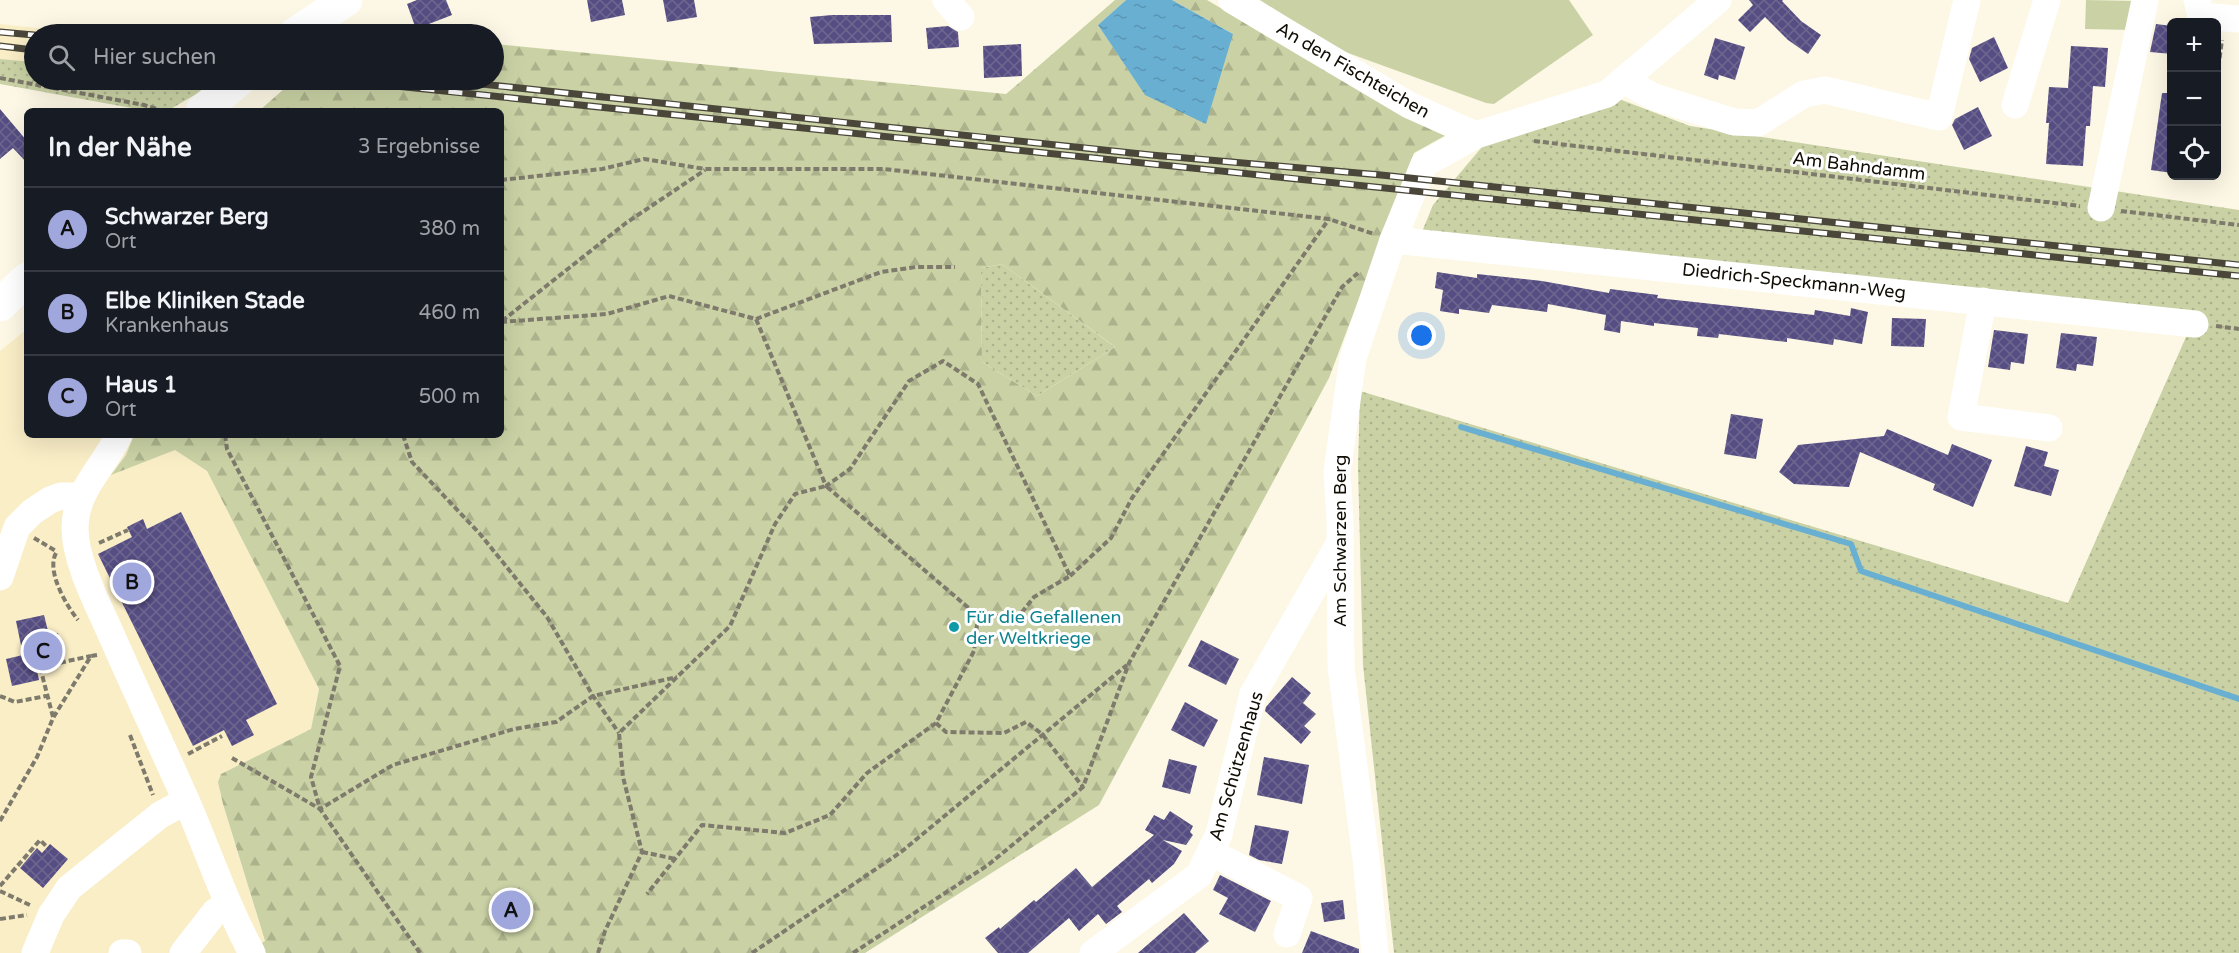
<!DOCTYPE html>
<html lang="de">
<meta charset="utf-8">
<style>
:root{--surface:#171b24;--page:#242831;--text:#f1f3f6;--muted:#9ea1a6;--line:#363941;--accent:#a0a7dd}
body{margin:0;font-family:"Varela Round",sans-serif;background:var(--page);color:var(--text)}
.controls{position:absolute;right:18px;top:18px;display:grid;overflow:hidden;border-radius:9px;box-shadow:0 6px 24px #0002}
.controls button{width:54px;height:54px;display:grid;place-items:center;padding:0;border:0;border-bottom:2px solid var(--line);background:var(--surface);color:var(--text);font:30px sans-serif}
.you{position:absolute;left:1422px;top:336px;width:21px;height:21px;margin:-15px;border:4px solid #fff;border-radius:50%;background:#1a73e8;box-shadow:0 0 0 9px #1a73e833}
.badge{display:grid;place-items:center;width:39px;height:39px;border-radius:50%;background:var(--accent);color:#111;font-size:20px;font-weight:700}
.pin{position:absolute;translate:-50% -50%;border:3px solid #fff;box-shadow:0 2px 6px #0006}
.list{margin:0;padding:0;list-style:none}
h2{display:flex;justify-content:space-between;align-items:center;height:78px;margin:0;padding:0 24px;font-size:26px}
h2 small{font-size:20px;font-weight:400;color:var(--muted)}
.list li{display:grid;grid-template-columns:39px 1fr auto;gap:18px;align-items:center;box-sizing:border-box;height:84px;padding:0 24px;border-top:2px solid var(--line)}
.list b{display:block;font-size:22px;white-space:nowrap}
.list p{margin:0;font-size:20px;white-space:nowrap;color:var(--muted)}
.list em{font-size:20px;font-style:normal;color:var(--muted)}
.icon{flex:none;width:33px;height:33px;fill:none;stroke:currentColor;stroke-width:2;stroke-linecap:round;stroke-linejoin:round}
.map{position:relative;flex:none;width:2239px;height:953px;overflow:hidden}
.search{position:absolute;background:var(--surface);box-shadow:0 6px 24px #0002;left:24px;top:24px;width:480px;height:66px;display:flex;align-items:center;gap:15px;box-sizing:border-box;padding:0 21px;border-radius:33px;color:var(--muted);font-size:22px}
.panel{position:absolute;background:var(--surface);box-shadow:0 6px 24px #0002;left:24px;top:108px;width:480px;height:330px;border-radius:9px}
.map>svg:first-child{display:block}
.built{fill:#faeec7}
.grass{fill:url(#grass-dots)}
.forest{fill:url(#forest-firs);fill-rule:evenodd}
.park{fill:#cad2a5}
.water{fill:url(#water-ripples)}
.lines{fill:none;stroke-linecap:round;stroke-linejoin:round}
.stream{stroke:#69afd2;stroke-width:6}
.building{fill:url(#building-cross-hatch)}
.path{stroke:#7e7a6c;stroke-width:4;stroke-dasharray:6 3;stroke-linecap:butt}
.minor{stroke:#fff;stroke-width:27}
.major{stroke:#fff;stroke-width:33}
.rail-casing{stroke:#4a463a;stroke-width:7}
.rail{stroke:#fff;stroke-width:4.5;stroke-dasharray:14;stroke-linecap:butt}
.culture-dot{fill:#0f9aa8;stroke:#fff;stroke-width:2}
.labels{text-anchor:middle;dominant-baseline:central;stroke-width:6;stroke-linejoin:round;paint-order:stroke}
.street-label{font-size:18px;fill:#110d04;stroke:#fff}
.culture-label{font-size:18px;fill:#0d838f;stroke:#fff;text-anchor:start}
</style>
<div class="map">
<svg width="2239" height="953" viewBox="0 0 2239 953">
<defs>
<pattern id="grass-dots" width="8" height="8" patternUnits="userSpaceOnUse" patternTransform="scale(1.5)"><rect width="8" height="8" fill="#cad2a5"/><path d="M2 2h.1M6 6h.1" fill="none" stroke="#acb38c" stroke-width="1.8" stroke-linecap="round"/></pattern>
<pattern id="forest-firs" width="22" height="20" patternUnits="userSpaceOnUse" patternTransform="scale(1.5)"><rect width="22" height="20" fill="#cad2a5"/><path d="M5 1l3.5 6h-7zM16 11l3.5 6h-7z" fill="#acb38c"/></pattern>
<pattern id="water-ripples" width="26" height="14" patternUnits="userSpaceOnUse" patternTransform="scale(1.5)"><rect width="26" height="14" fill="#69afd2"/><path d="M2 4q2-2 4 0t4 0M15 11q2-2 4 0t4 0" fill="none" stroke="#5a95b3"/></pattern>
<pattern id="building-cross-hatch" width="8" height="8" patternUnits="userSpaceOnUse" patternTransform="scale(1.5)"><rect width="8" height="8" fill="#564d83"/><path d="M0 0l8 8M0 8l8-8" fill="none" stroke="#6e678f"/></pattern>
</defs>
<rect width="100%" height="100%" fill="#fdf8e5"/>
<g class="built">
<path d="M0 24 92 34H34V62L0 59Z"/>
<path d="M27 329V435H134L126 455 112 474 175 450 207 471 319 689 311 729 221 774 219 782 223 804 265 942 260 944 266 953H0V351Z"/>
</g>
<g class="grass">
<path d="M0 59 34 62V80H190L217 82 167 111H148L0 84Z"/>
<path d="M1619 99 1690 126 2239 210V953H1394L1363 665 1358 467 1360 391 2068 603 2194 319 1419 239 1433 205 1487 141Z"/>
<path d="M1002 264 1115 347 1037 396 982 362 981 268Z"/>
</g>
<path class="forest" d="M1115 0H1126L1098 25 1145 94 1233 34 1172 0H1207L1315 64 1448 134 1414 153 1329 378 1099 805 865 953H266L260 944 265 941 223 804 218 782 221 774 311 729 319 689 207 471 175 450 111 475 126 455 134 435H501V111H259L294 80H494V44L1006 94ZM1002 264 1114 346 1115 347 1037 396 982 362 981 268Z"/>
<g class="park">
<path d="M1260 0H1569L1593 35 1494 104 1486 103 1337 49Z"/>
<path d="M2086 0 2138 1 2131 30 2085 29Z"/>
</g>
<path class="water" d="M1126 0H1172L1233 34 1206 124 1145 95 1098 25Z"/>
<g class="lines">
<path class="stream" d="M1461 427 1851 544 1861 571 2239 699"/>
</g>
<g class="building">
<path d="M417 0H446L452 15 416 29 407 4Z"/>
<path d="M587 0H622L625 15 591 22Z"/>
<path d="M663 0H694L697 17 667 22Z"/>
<path d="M1749 0H1783L1782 1 1801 21 1821 35 1808 54 1788 40 1765 17 1750 32 1738 20 1753 5Z"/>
<path d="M832 15H891L892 42 814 44 810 17Z"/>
<path d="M2156 24 2172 26V54L2150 52Z"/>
<path d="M948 26 958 32 959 47 928 49 926 28Z"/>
<path d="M1994 37 2008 68 1980 82 1969 59 1972 48Z"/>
<path d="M1715 38 1745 47 1735 80 1719 75 1718 80 1704 75Z"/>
<path d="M1021 44 1022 76 984 78 983 46Z"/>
<path d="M2071 46 2108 48 2105 87 2093 86 2090 126H2086L2083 166 2046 164 2049 123H2046L2049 87 2068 88Z"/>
<path d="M2162 93H2172V173L2151 170Z"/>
<path d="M1978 107 1992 136 1964 150 1952 125 1955 119Z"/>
<path d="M0 109 27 141V163L13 148 0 159Z"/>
<path d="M1437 272 1477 278V274L1542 281 1609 293 1610 289 1658 295 1657 298 1814 315 1815 310 1850 316 1851 308 1868 312 1862 344 1834 339 1833 345 1787 338V342L1719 334 1718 338 1697 336 1698 328 1654 323V326L1621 321 1620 333 1604 330 1606 315 1548 304 1547 312 1492 305 1489 313 1459 309V314L1440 311 1443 290 1435 288Z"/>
<path d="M1892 318 1926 319 1924 347 1891 346Z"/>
<path d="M1994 330 2028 334 2024 364 2011 362 2010 370 1988 367Z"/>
<path d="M2061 333 2097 337 2093 366 2077 364 2076 371 2056 368Z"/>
<path d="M1731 414 1763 419 1756 459 1724 454Z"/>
<path d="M1887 429 1948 455 1952 444 1992 460 1973 507 1933 490 1935 484 1860 452 1849 487 1794 484 1779 472 1798 445 1884 436Z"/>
<path d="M2026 446 2048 452 2044 466 2059 470 2051 496 2014 486Z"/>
<path d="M181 512 277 704 246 720 254 735 232 746 224 730 193 746 98 554 132 537 127 527 143 519 147 529Z"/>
<path d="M44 615 49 635 58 633 64 660 36 665 39 680 12 686 6 659 23 655 16 621Z"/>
<path d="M1201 640 1239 659 1226 685 1188 666Z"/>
<path d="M1292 677 1311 693 1303 703 1316 714 1304 726 1311 732 1301 744 1265 711 1266 707Z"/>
<path d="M1185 702 1218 720 1204 747 1171 730Z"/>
<path d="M1264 757 1309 765 1302 804 1257 795Z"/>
<path d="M1169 759 1197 766 1190 794 1162 787Z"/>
<path d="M1170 811 1193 826 1190 832 1193 835 1186 845 1163 840 1182 851 1174 864 1152 883 1149 879 1117 906 1122 912 1106 924 1098 914 1079 931 1069 918 1028 953H998L985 938 999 927 1000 929 1034 900 1036 902 1076 868 1092 887 1154 835 1145 830 1154 815 1164 820Z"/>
<path d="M1255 825 1289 831 1282 864 1259 860 1249 855Z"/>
<path d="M50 844 68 859 43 888 20 868 37 848 42 853Z"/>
<path d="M1220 875 1271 901 1255 932 1219 914 1228 898 1213 890Z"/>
<path d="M1343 900 1345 919 1324 922 1321 903Z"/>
<path d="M1184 913 1209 941 1195 953H1138Z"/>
<path d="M1311 931 1359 949V953H1302Z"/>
</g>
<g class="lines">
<g class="path">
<path d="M0 78 144 105 163 111"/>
<path d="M2216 85 2222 40"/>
<path d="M1534 141 2080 206"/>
<path d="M501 180 602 169 644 159 705 169H884L1329 219 1374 234"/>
<path d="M2121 211 2239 225"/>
<path d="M756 319 881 272 916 267H955"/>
<path d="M502 321 626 223 705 170"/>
<path d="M501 322 607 314 669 296 756 319 826 486 850 469 909 381 943 361 978 384 1070 576 1034 597 1019 616H978"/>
<path d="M2216 326 2239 329"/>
<path d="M225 435 227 449 340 666 311 777 320 809 420 953"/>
<path d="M403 435 412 462 480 534 547 617 593 696 619 733"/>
<path d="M34 538 56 551"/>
<path d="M99 543 128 530"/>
<path d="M56 553C46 571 66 605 78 620"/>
<path d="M1070 576 1111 538 1132 498 1329 219"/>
<path d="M38 658 40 667"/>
<path d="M0 696 15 702 46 696"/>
<path d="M53 717 40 667 91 656"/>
<path d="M936 723 946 732 1004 733 1026 722 1042 734 1083 787"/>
<path d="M130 735 153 795"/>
<path d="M188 754 222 736"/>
<path d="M232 758 320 809 393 765 514 729 556 722 593 696 677 677"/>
<path d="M0 821 37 757 53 718 91 656 97 655"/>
<path d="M642 852 676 859"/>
<path d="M0 886 40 840 47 847"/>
<path d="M0 891 32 906"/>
<path d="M0 919 27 915"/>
<path d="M598 953 605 931 642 852 623 777 619 733 730 626 775 524 795 494 826 486 978 616 974 651 936 723 867 773 830 815 785 833 702 825 647 894"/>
<path d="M752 953 901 852 1127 665"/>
<path d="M853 953 988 865 1083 787 1129 663 1342 287 1358 273"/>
</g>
<g class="minor">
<path d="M946 0 961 17"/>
<path d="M1232 0 1409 105 1476 135"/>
<path d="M2197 0 2201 16 2239 19"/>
<path d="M1623 80 1654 97 1734 122 1758 123 1804 94 1825 90 1939 117 1967 0"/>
<path d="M2015 105 2047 0"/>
<path d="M2101 208 2145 0"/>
<path d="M1393 240 2195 324"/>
<path d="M1983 301 1961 417 2049 428"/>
<path d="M119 435C104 467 75 490 75 528 75 558 94 597 106 623 132 682 159 740 185 798 208 850 225 903 252 953"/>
<path d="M0 577 17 527 32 512 50 500 61 496H82"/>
<path d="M1210 852 1299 898 1287 934"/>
<path d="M35 953 51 915 69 888 160 815 186 801"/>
<path d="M122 953H128"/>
<path d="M183 953 215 912 227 904"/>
<path d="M1093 953 1199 875 1219 834 1253 694 1339 544"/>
<path d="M1375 953 1366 859 1341 667 1340 520 1337 472 1353 358 1393 240 1424 164 1476 135 1607 94 1718 0"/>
</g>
<g class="major">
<path d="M295 34 346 0"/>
<path d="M202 111 239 80"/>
<path d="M0 305 27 279"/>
</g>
<g class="rail-casing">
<g id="rail">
<path d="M0 32 34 35"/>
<path d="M0 46 34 50"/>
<path d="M337 80 2239 276"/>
<path d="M443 80 1151 155 1381 175 2239 265"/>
</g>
</g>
<use href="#rail" class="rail"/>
</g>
<circle class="culture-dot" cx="954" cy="627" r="6"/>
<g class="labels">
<g class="street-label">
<text transform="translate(1353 70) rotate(30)">An den Fischteichen</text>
<text transform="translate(1859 166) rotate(7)">Am Bahndamm</text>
<text transform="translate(1794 281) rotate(6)">Diedrich-Speckmann-Weg</text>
<text transform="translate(1340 541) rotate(-90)">Am Schwarzen Berg</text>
<text transform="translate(1236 766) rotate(-74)">Am Schützenhaus</text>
</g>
<g class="culture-label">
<text x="966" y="617">Für die Gefallenen<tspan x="966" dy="21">der Weltkriege</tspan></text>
</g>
</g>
</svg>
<div class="controls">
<button>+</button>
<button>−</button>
<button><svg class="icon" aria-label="locate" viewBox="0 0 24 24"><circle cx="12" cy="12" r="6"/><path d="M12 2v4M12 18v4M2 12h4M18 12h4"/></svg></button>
</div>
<div class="you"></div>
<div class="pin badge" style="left:511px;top:910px">A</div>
<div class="pin badge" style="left:132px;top:582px">B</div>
<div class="pin badge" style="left:43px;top:651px">C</div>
<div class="search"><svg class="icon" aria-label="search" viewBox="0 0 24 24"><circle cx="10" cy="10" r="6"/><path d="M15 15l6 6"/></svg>Hier suchen</div>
<section class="panel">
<h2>In der Nähe<small>3 Ergebnisse</small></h2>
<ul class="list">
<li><span class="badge">A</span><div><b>Schwarzer Berg</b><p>Ort</p></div><em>380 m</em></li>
<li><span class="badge">B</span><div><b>Elbe Kliniken Stade</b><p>Krankenhaus</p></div><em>460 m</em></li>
<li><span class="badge">C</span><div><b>Haus 1</b><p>Ort</p></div><em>500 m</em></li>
</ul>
</section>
</div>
